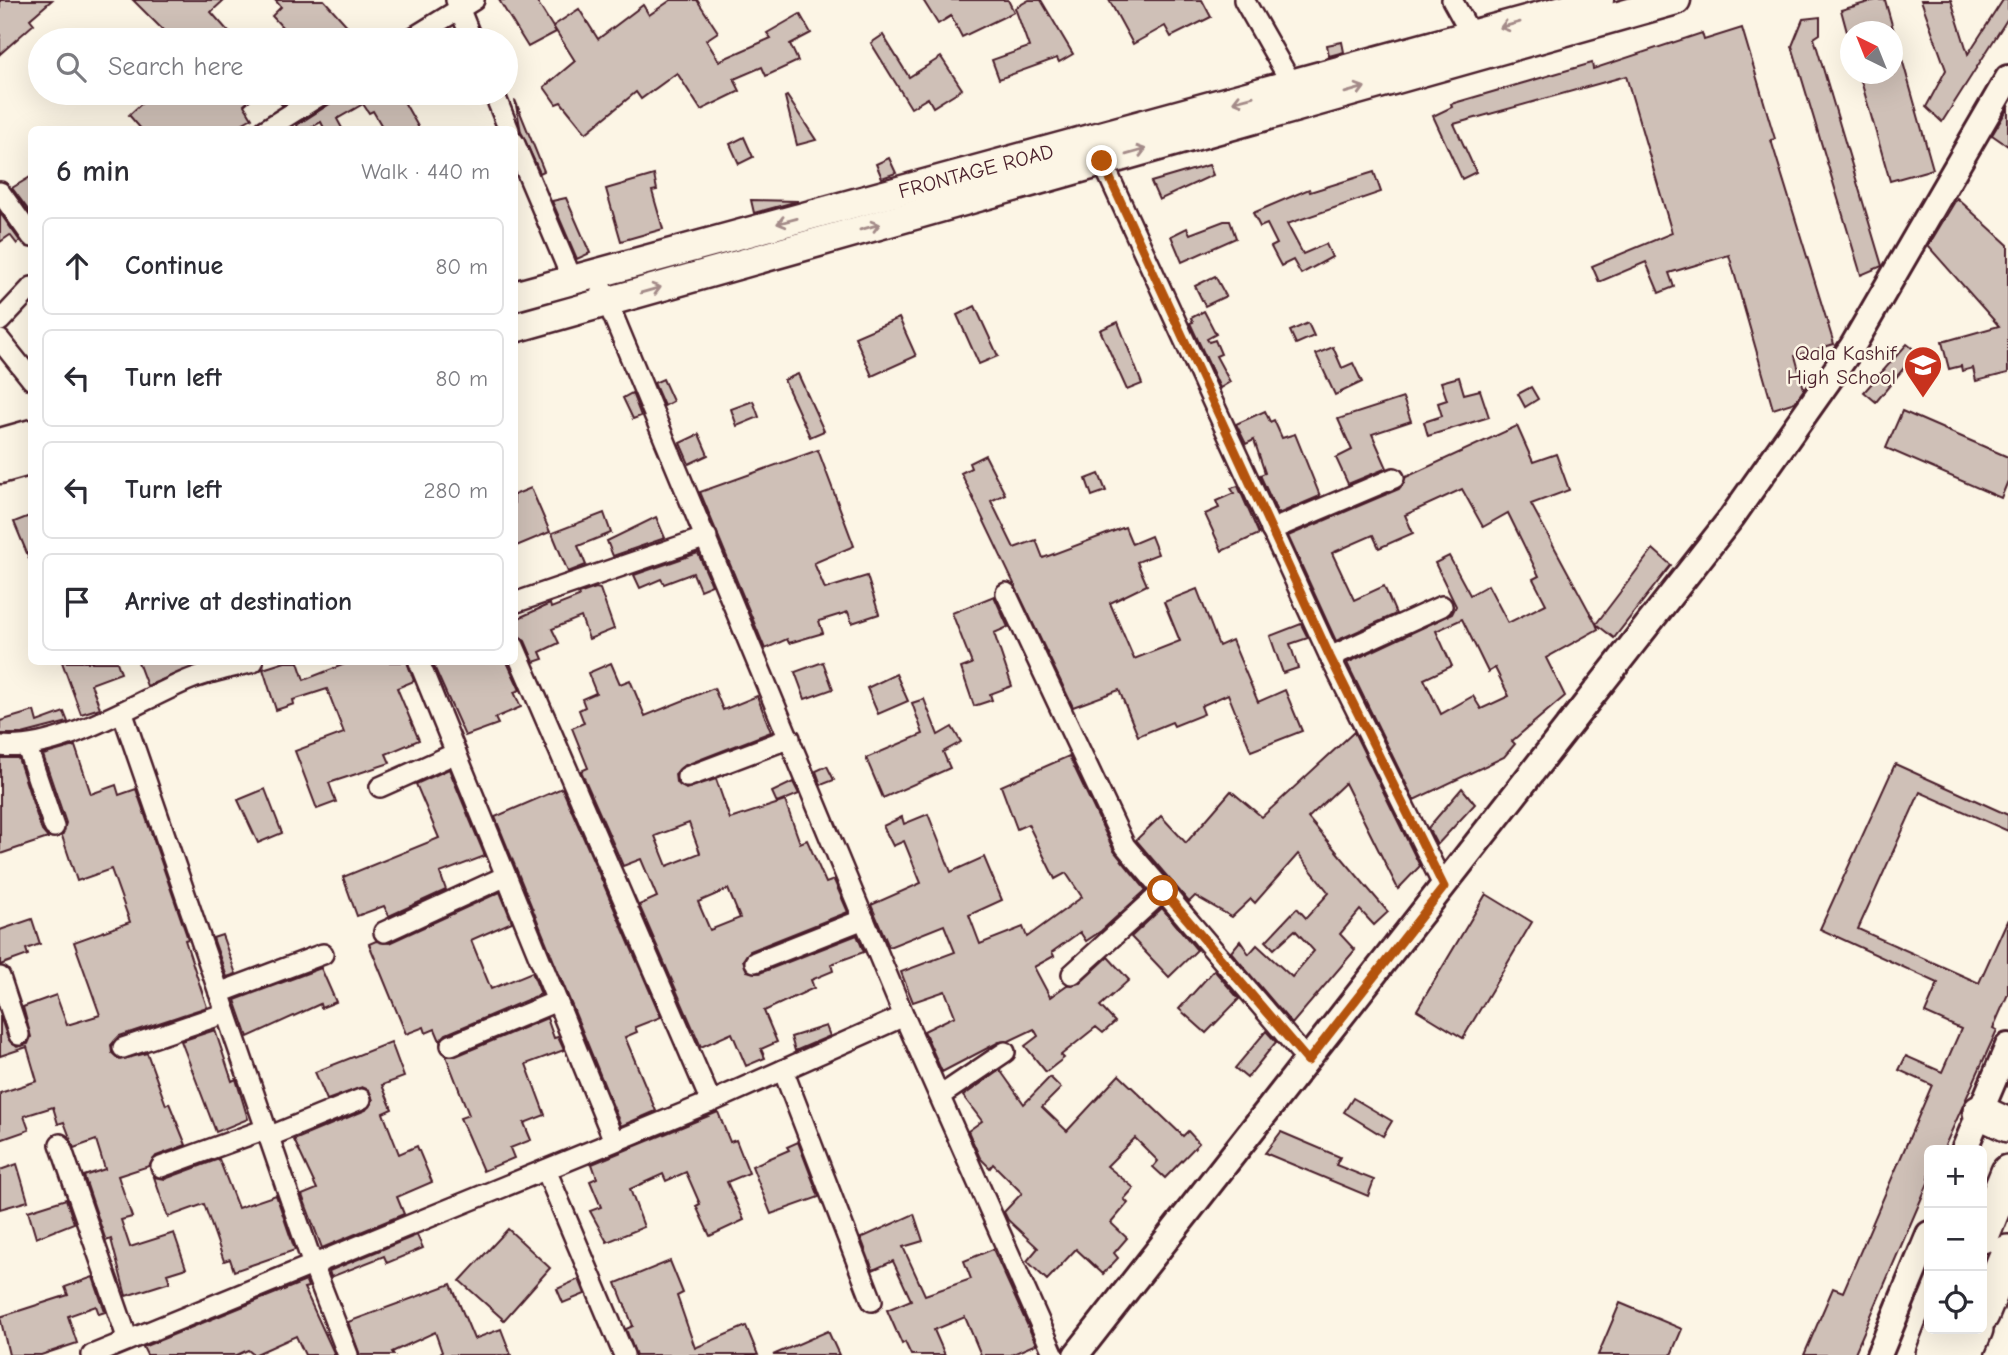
<!DOCTYPE html>
<meta charset="utf-8">
<style>
:root{--surface:#fff;--page:#f7f7f7;--text:#2b2b33;--muted:#7c7c81;--line:#e1e1e2}
body{margin:0;font-family:"Comic Neue",sans-serif;background:var(--page);color:var(--text)}
.controls{position:absolute;right:21px;bottom:21px;display:grid;overflow:hidden;border-radius:10px;box-shadow:0 7px 28px #0002}
.controls button{width:63px;height:63px;display:grid;place-items:center;padding:0;border:0;border-bottom:2px solid var(--line);background:var(--surface);color:var(--text);font:35px sans-serif}
.compass{position:absolute;left:1840px;top:21px;width:63px;height:63px;border-radius:50%;background:var(--surface);box-shadow:0 7px 28px #0002;rotate:317deg}
.stop{position:absolute;width:21px;height:21px;margin:-16px;border:5px solid #b45309;border-radius:50%;background:#fff}
.stop.end{background:#b45309;border-color:#fff;box-shadow:0 2px 7px #0008}
.list{margin:0;padding:0;list-style:none}
h2{display:flex;justify-content:space-between;align-items:center;height:91px;margin:0;padding:0 28px;font-size:30px}
h2 small{font-size:23px;font-weight:400;color:var(--muted)}
.list li{display:grid;grid-template-columns:46px 1fr auto;gap:21px;align-items:center;box-sizing:border-box;height:98px;margin:0 14px 14px;padding:0 14px;border:2px solid var(--line);border-radius:10px}
.list b{display:block;font-size:26px;white-space:nowrap}
.list em{font-size:23px;font-style:normal;color:var(--muted)}
.icon{flex:none;width:38px;height:38px;fill:none;stroke:currentColor;stroke-width:2;stroke-linecap:round;stroke-linejoin:round}
.map{position:relative;flex:none;width:2008px;height:1355px;overflow:hidden}
.search{position:absolute;background:var(--surface);box-shadow:0 7px 28px #0002;left:28px;top:28px;width:490px;height:77px;display:flex;align-items:center;gap:18px;box-sizing:border-box;padding:0 24px;border-radius:38px;color:var(--muted);font-size:26px}
.panel{position:absolute;background:var(--surface);box-shadow:0 7px 28px #0002;left:28px;top:126px;width:490px;height:539px;border-radius:10px}
.map>svg:first-child{display:block}
.building{fill:#cfc0b7;stroke:#4a1f2b;stroke-width:2;fill-rule:evenodd}
.lines{fill:none;stroke-linecap:round;stroke-linejoin:round}
.minor-casing{stroke:#4a1f2b;stroke-width:24}
.tertiary-casing{stroke:#4a1f2b;stroke-width:30}
.secondary-casing{stroke:#4a1f2b;stroke-width:33}
.trunk-casing{stroke:#4a1f2b;stroke-width:38}
.minor{stroke:#fcf5e5;stroke-width:19}
.tertiary{stroke:#fcf5e5;stroke-width:24}
.secondary{stroke:#fcf5e5;stroke-width:28}
.trunk{stroke:#fcf5e5;stroke-width:33}
.oneway{stroke:#a38a88}
.route{stroke:#b45309;stroke-width:9}
.labels{text-anchor:middle;dominant-baseline:central;stroke-width:5;stroke-linejoin:round;paint-order:stroke}
.street-label{font-size:21px;fill:#4a1f2b;stroke:#fcf5e5}
.poi-label{font-size:21px;fill:#4a1f2b;stroke:#fcf5e5;text-anchor:end}
</style>
<div class="map">
<svg width="2008" height="1355" viewBox="0 0 2008 1355">
<rect width="100%" height="100%" fill="#fcf5e5"/>
<filter id="ink" filterUnits="userSpaceOnUse"><feTurbulence type="fractalNoise" baseFrequency=".0143" numOctaves="2"/><feDisplacementMap in="SourceGraphic" scale="14" xChannelSelector="R" yChannelSelector="G"/><feConvolveMatrix kernelMatrix="1 2 1 2 8 2 1 2 1" color-interpolation-filters="sRGB"/></filter>
<g filter="url(#ink)">
<g class="building">
<path d="M0 0H52L30 19 34 24 0 54Z"/>
<path d="M133 0H224L211 12 236 40H157L166 33Z"/>
<path d="M275 0H324L360 40H294L272 16 281 7Z"/>
<path d="M499 0H536L556 32 528 47Z"/>
<path d="M671 0H697L718 32 706 40 719 61 771 38 767 33 800 14 811 33 790 44 798 61 766 76 762 67 734 79 740 91 701 110 677 73 641 99 636 92 586 133 561 102 556 104 544 87 575 61 553 26 579 9 598 39 643 5 649 15Z"/>
<path d="M923 0H1008L1014 12 962 37 951 16 938 24Z"/>
<path d="M1029 0H1041L1073 54 1059 62 1057 58 999 79 992 60 1029 47 1015 8Z"/>
<path d="M1109 0H1202L1211 17 1171 37 1165 26 1133 44Z"/>
<path d="M1876 0H1885L1894 32H1847L1841 10Z"/>
<path d="M1921 0H1951L1968 54 2003 0H2008V18L1942 122 1926 107 1946 70Z"/>
<path d="M1820 17V34L1814 38 1882 266 1861 275 1792 46 1803 19Z"/>
<path d="M1742 28 1775 139 1771 140 1834 344 1795 356 1804 389 1795 402 1773 409 1729 255 1669 273 1674 287 1659 293 1646 262 1599 282 1592 266 1672 233 1626 76 1454 124 1476 172 1462 179 1433 116 1452 107 1451 104 1592 63 1593 69 1702 33 1704 40Z"/>
<path d="M883 35 909 77 941 57 962 89 933 107 928 98 911 108 871 43Z"/>
<path d="M1897 41 1933 169 1890 181 1859 74H1893V42Z"/>
<path d="M1342 42 1344 52 1329 56 1327 45Z"/>
<path d="M153 93H258L244 105 252 118 231 130H142L129 115Z"/>
<path d="M271 93H301L282 105Z"/>
<path d="M336 93H399L420 130H384L373 111 369 113 363 104 337 119 343 130H325L321 122 307 130H299L297 125 331 103Z"/>
<path d="M787 96 816 140 797 145 785 97Z"/>
<path d="M515 100 544 171 540 173 521 132Z"/>
<path d="M2008 108V146L1992 135Z"/>
<path d="M744 137 753 157 739 164 730 144Z"/>
<path d="M889 158 896 173 882 178 876 164Z"/>
<path d="M1209 165 1213 175 1159 200 1151 182Z"/>
<path d="M1374 172 1381 192 1287 224 1303 254 1326 244 1332 257 1301 274 1293 260 1281 266 1271 247 1277 244 1267 224 1260 227 1253 213 1309 189 1310 192Z"/>
<path d="M654 175 657 190 652 191 663 229 621 241 606 189Z"/>
<path d="M32 176V215L12 188Z"/>
<path d="M566 198 590 253 577 259 552 201Z"/>
<path d="M1957 198 2008 245V373L1976 381 1973 368 1962 371 1961 366 1949 369 1942 342 1999 326 1928 246Z"/>
<path d="M751 200 798 201 754 213Z"/>
<path d="M0 213 20 241 17 244 10 235 0 242Z"/>
<path d="M1224 221H1230L1236 238 1182 262 1171 236 1187 228 1190 234Z"/>
<path d="M1215 276 1226 296 1205 306 1195 286Z"/>
<path d="M975 306 998 356 979 364 957 315Z"/>
<path d="M1204 311 1216 334 1207 339 1209 342 1215 340 1221 354 1216 356 1230 382 1220 388 1190 323 1193 322 1191 318Z"/>
<path d="M899 318 916 356 872 376 855 337Z"/>
<path d="M1118 322 1142 384 1127 390 1100 330Z"/>
<path d="M1308 323 1314 336 1296 344 1290 331Z"/>
<path d="M1907 344 1917 352 1876 402 1864 392Z"/>
<path d="M1333 347 1342 368 1353 363 1362 382 1335 395 1316 354Z"/>
<path d="M798 374 824 431 810 437 784 380Z"/>
<path d="M1459 377 1464 394 1480 390 1489 417 1428 436 1424 422 1442 416 1438 403 1447 400 1441 382Z"/>
<path d="M663 379 673 401 664 406 654 383Z"/>
<path d="M1531 387 1538 399 1525 407 1518 394Z"/>
<path d="M632 393 641 416 633 419 623 398Z"/>
<path d="M1403 398 1411 421 1372 434 1387 468 1348 484 1336 458 1352 450 1338 419Z"/>
<path d="M753 401 759 417 737 426 731 409Z"/>
<path d="M1265 411 1270 422 1274 420 1282 438 1295 434 1320 496 1278 514 1260 475 1265 473 1254 440 1246 444 1236 424Z"/>
<path d="M1902 411 2008 457V481L2001 498 1886 448Z"/>
<path d="M1517 426 1533 462 1556 454 1569 490 1531 504 1596 624 1653 549 1671 565 1614 638 1596 624 1598 629 1546 658 1565 696 1512 741 1515 744 1504 757 1414 800 1347 663 1452 614 1456 606 1435 563 1449 556 1470 595 1488 585 1508 623 1546 604 1533 579 1539 576 1508 513 1483 527 1462 489 1405 515 1413 533 1379 548 1373 535 1332 553 1354 600 1384 586 1396 614 1336 641 1288 536 1399 489 1406 477ZM1462 619 1488 672 1495 668 1509 696 1481 709 1473 696 1441 714 1424 679 1452 666 1436 631Z"/>
<path d="M699 434 708 455 689 464 680 443Z"/>
<path d="M818 450 854 546 814 563 825 589 867 576 879 614 852 623 848 612 819 621 823 633 789 643 787 639 765 649 700 492Z"/>
<path d="M985 455 1005 494 991 501 1014 548 1036 540 1043 558 1125 527 1132 544 1151 536 1158 554 1137 562 1147 585 1110 603 1134 659 1180 641 1164 602 1197 589 1219 646 1232 640 1258 702 1285 690 1302 731 1251 751 1228 694 1201 706 1204 714 1174 726 1172 722 1138 736 1119 690 1073 707 961 473 971 468 969 463Z"/>
<path d="M1099 474 1106 491 1092 496 1086 479Z"/>
<path d="M1238 486 1259 534 1222 551 1205 514 1219 508 1216 501 1234 493 1231 488Z"/>
<path d="M531 488 550 532 514 547V495Z"/>
<path d="M604 513 611 533 578 546 586 565 568 572 552 533Z"/>
<path d="M32 515V563H31L14 522Z"/>
<path d="M656 517 665 538 613 556 607 541Z"/>
<path d="M698 553 712 585 700 590 693 573 664 584 661 579 640 588 634 575Z"/>
<path d="M596 588 600 589 614 629 589 639 581 617 552 629 559 643 540 652 543 659 534 662 525 641 514 634V620L550 604 551 608 579 597 578 594Z"/>
<path d="M994 596 1008 627 994 633 1012 686 990 694 992 700 974 706 961 668 972 664 952 613Z"/>
<path d="M1301 624 1308 638 1290 644 1298 668 1283 673 1270 636Z"/>
<path d="M62 662H117L121 673 91 684 100 708 81 714Z"/>
<path d="M138 662H205L147 686Z"/>
<path d="M285 662H298L304 680 350 662H407L414 681 397 688 419 740 386 754 390 763 329 783 336 802 317 809 295 751 344 733 327 689 293 700 294 704 276 710 263 669Z"/>
<path d="M432 662H507L520 690 514 692 521 707 495 718 498 724 465 736Z"/>
<path d="M823 662 833 689 805 699 795 672Z"/>
<path d="M611 663 620 684 630 680 645 716 714 688 723 710 757 696 771 732 683 766 675 774 676 782 686 789 716 779 730 819 785 801 800 843 807 840 826 883 834 880 848 912 750 951 743 960 747 971 760 973 857 935 864 952 831 964 833 971 811 980 814 988 764 1011 777 1042 761 1049 765 1058 746 1066 732 1033 701 1047 639 905 657 897 641 859 623 866 581 771 588 768 572 728 584 723 579 710 585 707 582 699 596 693 588 673ZM689 823 700 853 667 866 655 836ZM728 889 740 918 710 930 698 902Z"/>
<path d="M896 674 908 701 878 714 867 688Z"/>
<path d="M924 699 938 735 952 727 961 742 943 752 950 768 883 798 866 758 923 734 912 703Z"/>
<path d="M34 711 37 722 64 712 68 722 22 734H0V721Z"/>
<path d="M1354 732 1420 866 1398 889 1345 783 1308 818 1388 912 1374 925 1360 910 1340 934 1355 950 1292 1024 1231 952 1240 941 1249 954 1257 945 1292 977 1314 951 1295 930 1274 949 1266 941 1297 908 1306 918 1329 893 1298 854 1255 903 1251 899 1232 917 1195 896 1189 902 1136 840 1161 816 1186 843 1231 791 1262 817Z"/>
<path d="M75 746 91 794 116 785 119 795 136 789 188 939 185 940 207 1007 119 1036 111 1045 112 1053 120 1060 147 1053 166 1105 169 1103 186 1145 156 1156 149 1166 118 1176 132 1217 121 1220 130 1247 174 1233 186 1268 167 1274 170 1282 126 1296 111 1239 106 1241 84 1176 105 1169 96 1140 74 1148 64 1122 58 1124 53 1107 24 1116 29 1130 0 1140V1093L37 1081 27 1047 0 1056V1016L8 1039 17 1047 28 1044 31 1037 23 1007 56 995 67 1025 100 1015 74 942 130 922 111 869 77 881 62 836 66 823 43 755Z"/>
<path d="M1069 756 1114 851 1146 890 1101 931 1086 941 1080 932 1052 952 1054 956 1034 967 1050 997 1067 985 1080 983 1108 957 1129 980 1100 1006 1115 1022 1103 1033 1096 1027 1061 1055 1064 1058 1046 1072 1025 1046 1038 1036 1034 1029 1009 1041 999 1042 942 1072 924 1031 955 1016 945 991 913 1002 901 972 955 952 944 925 889 947 871 905 921 883 904 841 893 846 883 826 902 817 904 824 928 814 951 872 984 857 1002 900 969 915 980 944 1023 927 1027 937 1082 897 1066 873 1055 879 1028 824 1017 829 1001 786Z"/>
<path d="M0 758H18L42 831 48 838 0 854Z"/>
<path d="M1895 764 2008 815V831L1920 792 1858 929 1979 983 2008 919V994L1993 1028 1997 1030 1943 1150H1929V1181L1854 1355H1804L1833 1288 1843 1292 1932 1085 1899 1070 1906 1056 1942 1072 1961 1029 1925 1013 1938 983 1820 929Z"/>
<path d="M827 766 834 780 821 785 816 771Z"/>
<path d="M449 769 485 856 440 873 446 890 389 916 384 906 357 916 343 877 439 838 416 784Z"/>
<path d="M793 782 799 794 777 803 772 792Z"/>
<path d="M562 788 661 1017 635 1027 637 1032 625 1037 656 1111 621 1126 495 817Z"/>
<path d="M1462 788 1475 804 1437 845 1428 828Z"/>
<path d="M265 789 282 833 258 843 238 800Z"/>
<path d="M500 892 512 922 471 940 491 989 532 972 541 994 446 1034 440 1041 435 1029 426 1033 424 1027 406 1034 369 944 376 941 389 943Z"/>
<path d="M1486 894 1532 922 1463 1038 1417 1010Z"/>
<path d="M1162 908 1197 950 1169 977 1131 937Z"/>
<path d="M32 919 40 944 26 949 28 955 0 965V930Z"/>
<path d="M222 935 236 974 227 977 213 938Z"/>
<path d="M321 968 336 1002 321 1008 320 1004 248 1037 235 1000Z"/>
<path d="M1214 970 1239 999 1206 1033 1179 1009Z"/>
<path d="M547 1018 554 1038 558 1037 564 1050 526 1064 545 1115 524 1123 531 1140 510 1148 514 1158 483 1171 460 1118 469 1115 446 1056H456Z"/>
<path d="M826 1026 830 1036 795 1051 791 1037Z"/>
<path d="M215 1030 232 1081 236 1079 248 1119 216 1132 181 1041Z"/>
<path d="M1266 1031 1276 1042 1247 1078 1235 1068Z"/>
<path d="M391 1042 404 1077 382 1085 392 1109 383 1113 399 1154 417 1146 432 1182 397 1197 404 1214 322 1248 302 1195 317 1189 294 1140 366 1110 373 1100 369 1090 362 1087 327 1100 315 1072Z"/>
<path d="M1000 1070 1024 1104 1050 1077 1061 1088 1042 1107 1067 1131 1119 1075 1183 1136 1188 1131 1199 1143 1165 1178 1153 1167 1158 1161 1135 1138 1107 1166 1134 1188 1124 1199 1128 1203 1111 1223 1127 1238 1114 1253 1118 1258 1103 1274 1076 1249 1047 1280 1027 1261 1038 1248 1008 1220 1004 1212 1022 1193 993 1164 990 1168 980 1158 968 1131 982 1121 963 1096Z"/>
<path d="M1353 1098 1392 1121 1383 1136 1344 1112Z"/>
<path d="M718 1112 730 1142 736 1140 749 1173 727 1182 744 1220 710 1236 696 1206 700 1204 686 1172 666 1181 663 1174 630 1189 644 1227 607 1242 590 1211 601 1207 590 1181 597 1178 592 1164Z"/>
<path d="M1281 1132 1340 1157 1336 1165 1374 1180 1368 1196 1265 1153Z"/>
<path d="M798 1142 819 1197 771 1214 752 1166 789 1150 787 1147Z"/>
<path d="M219 1159 238 1208 276 1195 295 1250 234 1271 230 1259 224 1261 204 1204 168 1217 154 1177 165 1179Z"/>
<path d="M17 1164 28 1201 0 1209V1170Z"/>
<path d="M66 1199 74 1223 36 1238 28 1211Z"/>
<path d="M914 1214 923 1241 903 1247 925 1295 971 1279 964 1261 993 1249 1036 1344 1011 1355H981L965 1317 934 1330 945 1355H911L905 1342 902 1344 887 1310 911 1300 893 1261 873 1270 861 1238Z"/>
<path d="M508 1229 550 1268 504 1320 460 1281Z"/>
<path d="M417 1235 423 1248 387 1263 384 1256 331 1277 329 1271Z"/>
<path d="M670 1261 683 1293 677 1296 695 1348 746 1326 758 1355H636L626 1329 633 1326 616 1283Z"/>
<path d="M93 1277 105 1312 99 1314 96 1306 68 1316 77 1343 41 1355H9L0 1317 68 1295 65 1287Z"/>
<path d="M579 1279 585 1294 563 1303 557 1289Z"/>
<path d="M306 1281 308 1287 304 1288 335 1355H305L296 1336 254 1355 248 1350 237 1355H147L143 1347Z"/>
<path d="M451 1284 474 1339 501 1329 511 1355H437L442 1352 435 1332 392 1352 394 1355H360L348 1322Z"/>
<path d="M1620 1303 1682 1329 1671 1355H1598Z"/>
<path d="M828 1331 839 1355H773Z"/>
</g>
<g class="lines">
<g class="minor-casing">
<g id="minor">
<path d="M456 0 472 40"/>
<path d="M1244 0 1293 86"/>
<path d="M1452 0 1472 36"/>
<path d="M409 40 474 0"/>
<path d="M494 93 509 130"/>
<path d="M265 130 324 93"/>
<path d="M514 142 572 279"/>
<path d="M1102 161 1330 657 1444 887"/>
<path d="M0 192 32 237"/>
<path d="M595 272 904 1016 1054 1355"/>
<path d="M0 321 32 287"/>
<path d="M0 340 32 380"/>
<path d="M1271 530 1394 478"/>
<path d="M1006 593 1125 846 1308 1061"/>
<path d="M514 603 707 537"/>
<path d="M514 646 711 1102"/>
<path d="M1330 657 1442 606"/>
<path d="M419 662 614 1141"/>
<path d="M123 714 313 1265 348 1355"/>
<path d="M0 746C59 752 133 704 186 681 207 672 231 668 253 662"/>
<path d="M27 747 54 827"/>
<path d="M687 777 790 738"/>
<path d="M380 787 456 753"/>
<path d="M384 932 506 876"/>
<path d="M755 962 864 919"/>
<path d="M1072 974 1163 891"/>
<path d="M0 977 19 1035"/>
<path d="M219 993 323 954"/>
<path d="M451 1045 557 1001"/>
<path d="M123 1048 226 1013"/>
<path d="M783 1070 872 1301"/>
<path d="M940 1096 1005 1052"/>
<path d="M268 1137 361 1099"/>
<path d="M60 1144 128 1340"/>
<path d="M161 1167 266 1129"/>
<path d="M546 1170 624 1355"/>
<path d="M92 1355 711 1102 904 1016"/>
</g>
</g>
<g class="tertiary-casing">
<g id="tertiary">
<path d="M1964 1150 2008 1046"/>
<path d="M1076 1355 1732 517 1852 347 2008 78"/>
<path d="M1879 1355 1929 1234"/>
</g>
</g>
<g class="secondary-casing">
<g id="secondary">
<path d="M514 296 1599 0"/>
<path d="M514 328 1676 0"/>
<path d="M0 443 32 434"/>
<path d="M0 469 32 460"/>
</g>
</g>
<g class="trunk-casing">
<g id="trunk">
<path d="M1980 1112 2008 1125"/>
<path d="M1982 1236 2008 1172"/>
<path d="M1982 1315 2008 1252"/>
<path d="M1933 1355 1943 1329"/>
<path d="M1965 1355 1976 1329"/>
</g>
</g>
<use href="#minor" class="minor"/>
<use href="#tertiary" class="tertiary"/>
<use href="#secondary" class="secondary"/>
<use href="#trunk" class="trunk"/>
</g>
<defs><path id="oneway-shaft" d="M-6 0H5M1.5-3L5.5 0L1.5 3" fill="none" stroke-width="1.6" stroke-linecap="round" stroke-linejoin="round" transform="scale(1.75)"/></defs>
<g class="oneway">
<use href="#oneway-shaft" transform="translate(1510 25) rotate(164)"/>
<use href="#oneway-shaft" transform="translate(1355 90) rotate(-16)"/>
<use href="#oneway-shaft" transform="translate(1243 99) rotate(165)"/>
<use href="#oneway-shaft" transform="translate(1136 152) rotate(-16)"/>
<use href="#oneway-shaft" transform="translate(787 221) rotate(165)"/>
<use href="#oneway-shaft" transform="translate(870 227) rotate(-16)"/>
<use href="#oneway-shaft" transform="translate(651 290) rotate(-16)"/>
</g>
</g>
<g class="lines" filter="url(#ink)">
<path class="route" d="M1102 161 1330 657 1444 887 1308 1061 1163 891"/>
</g>
<defs>
<g id="school-pin" transform="scale(2.0125)"><path d="M0 17L-7.5 6A9.5 9.5 0 1 1 7.5 6Z" fill="#c8321e" stroke="#fcf5e5"/><path d="M0-5L7-2L0 1L-7-2ZM-4 1L0 2.5L4 1V4Q0 6-4 4Z" fill="#fff"/></g>
</defs>
<g fill-rule="evenodd">
<use href="#school-pin" x="1923" y="365"/>
</g>
<g class="labels">
<g class="street-label">
<text transform="translate(976 171) rotate(-15)">FRONTAGE ROAD</text>
</g>
<g class="poi-label">
<text x="1896" y="353">Qala Kashif<tspan x="1896" dy="24">High School</tspan></text>
</g>
</g>
</svg>
<div class="controls">
<button>+</button>
<button>−</button>
<button><svg class="icon" aria-label="locate" viewBox="0 0 24 24"><circle cx="12" cy="12" r="6"/><path d="M12 2v4M12 18v4M2 12h4M18 12h4"/></svg></button>
</div>
<svg class="compass" viewBox="-18 -18 36 36"><path d="M0-13l5 13h-10z" fill="#e53935"/><path d="M0 13l5-13h-10z" fill="#7c7c81"/></svg>
<div class="stop" style="left:1163px;top:891px"></div>
<div class="stop end" style="left:1102px;top:161px"></div>
<div class="search"><svg class="icon" aria-label="search" viewBox="0 0 24 24"><circle cx="10" cy="10" r="6"/><path d="M15 15l6 6"/></svg>Search here</div>
<section class="panel">
<h2>6 min<small>Walk · 440 m</small></h2>
<ul class="list">
<li><svg class="icon" aria-label="ahead" viewBox="0 0 24 24"><path d="M12 20V5M6 11l6-6 6 6"/></svg><div><b>Continue</b></div><em>80 m</em></li>
<li><svg class="icon" aria-label="left" viewBox="0 0 24 24"><path d="M17 20v-9H6M10 6l-5 5 5 5"/></svg><div><b>Turn left</b></div><em>80 m</em></li>
<li><svg class="icon" aria-label="left" viewBox="0 0 24 24"><path d="M17 20v-9H6M10 6l-5 5 5 5"/></svg><div><b>Turn left</b></div><em>280 m</em></li>
<li><svg class="icon" aria-label="arrive" viewBox="0 0 24 24"><path d="M6 21V4h12l-3 4 3 4H6"/></svg><div><b>Arrive at destination</b></div></li>
</ul>
</section>
</div>
